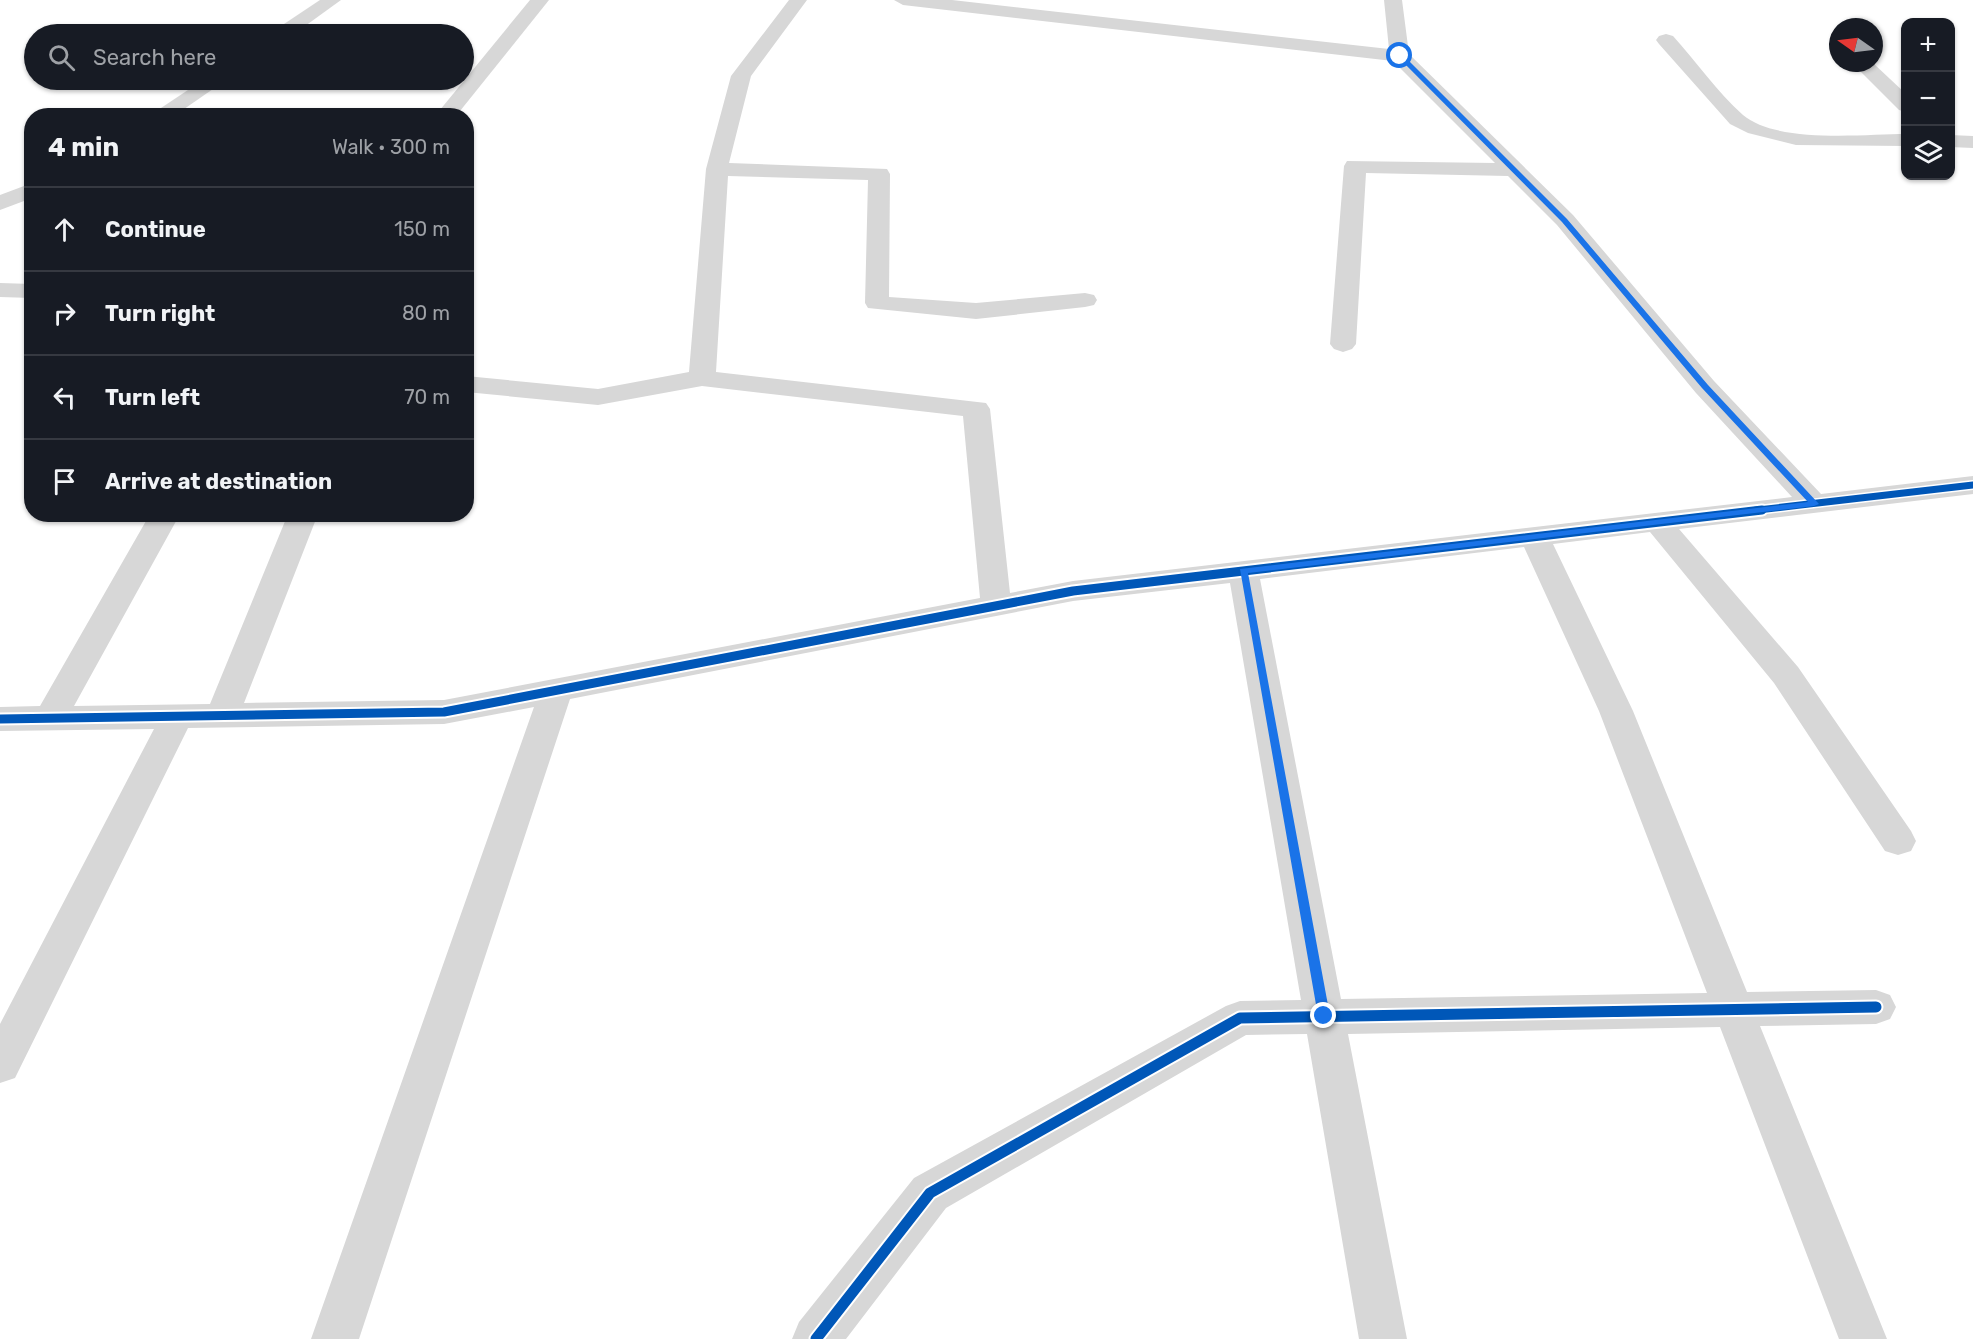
<!DOCTYPE html>
<meta charset="utf-8">
<style>
:root{--surface:#171b24;--page:#20242c;--text:#f1f3f6;--muted:#9ea1a6;--line:#363941}
body{margin:0;font-family:Rubik,sans-serif;background:var(--page);color:var(--text)}
.controls{position:absolute;right:18px;top:18px;display:grid;overflow:hidden;border-radius:12px;box-shadow:0 2px 4px #0004}
.controls button{width:54px;height:54px;display:grid;place-items:center;padding:0;border:0;border-bottom:2px solid var(--line);background:var(--surface);color:var(--text);font:30px sans-serif}
.compass{position:absolute;left:1829px;top:18px;width:54px;height:54px;border-radius:50%;background:var(--surface);box-shadow:0 2px 4px #0004;rotate:284deg}
.stop{position:absolute;width:18px;height:18px;margin:-14px;border:4px solid #1a73e8;border-radius:50%;background:#fff}
.stop.end{background:#1a73e8;border-color:#fff;box-shadow:0 2px 6px #0008}
.list{margin:0;padding:0;list-style:none}
h2{display:flex;justify-content:space-between;align-items:center;height:78px;margin:0;padding:0 24px;font-size:26px}
h2 small{font-size:20px;font-weight:400;color:var(--muted)}
.list li{display:grid;grid-template-columns:39px 1fr auto;gap:18px;align-items:center;box-sizing:border-box;height:84px;padding:0 24px;border-top:2px solid var(--line)}
.list b{display:block;font-size:22px;white-space:nowrap}
.list em{font-size:20px;font-style:normal;color:var(--muted)}
.icon{flex:none;width:33px;height:33px;fill:none;stroke:currentColor;stroke-width:2;stroke-linecap:round;stroke-linejoin:round}
.map{position:relative;flex:none;width:1973px;height:1339px;overflow:hidden}
.search{position:absolute;background:var(--surface);box-shadow:0 2px 4px #0004;left:24px;top:24px;width:450px;height:66px;display:flex;align-items:center;gap:15px;box-sizing:border-box;padding:0 21px;border-radius:33px;color:var(--muted);font-size:22px}
.panel{position:absolute;background:var(--surface);box-shadow:0 2px 4px #0004;left:24px;top:108px;width:450px;height:414px;border-radius:24px}
.map>svg:first-child{display:block}
.lines{fill:none;stroke-linecap:round;stroke-linejoin:round}
.minor{fill:#d7d7d7;fill-rule:evenodd}
.cycleway-far2-casing{stroke:#fff;stroke-width:10}
.cycleway-far1-casing{stroke:#fff;stroke-width:13}
.cycleway-casing{stroke:#fff;stroke-width:15}
.cycleway-far2{stroke:#0057b8;stroke-width:7}
.cycleway-far1{stroke:#0057b8;stroke-width:9}
.cycleway{stroke:#0057b8;stroke-width:11}
.route{fill:#1a73e8}
</style>
<div class="map">
<svg width="1973" height="1339" viewBox="0 0 1973 1339">
<rect width="100%" height="100%" fill="#fff"/>
<g class="lines">
<g class="minor">
<path d="M320 0H341L294 34H273L275 30Z"/>
<path d="M530 0H549L456 116H435Z"/>
<path d="M789 0H807L751 76 729 163 887 169 890 174 889 297 976 303 1085 293 1094 295 1097 300 1094 305 1085 307 976 319 868 308 865 303 868 180 728 176 716 372 986 403 990 409 1010 593 1073 581 1792 497 1696 393 1557 225 1508 176 1366 173 1356 344 1352 349 1343 352 1334 349 1330 344 1344 166 1347 161 1495 163 1393 61 903 5 894 0H952L1389 49 1384 0H1402L1409 54 1573 215 1714 381 1821 494 1973 476V494L1679 529 1798 667 1911 831 1916 841 1911 851 1898 855 1885 851 1774 683 1650 532 1553 544 1633 711 1747 992 1876 990 1890 995 1896 1007 1890 1019 1876 1024 1760 1026 1887 1339H1839L1720 1027 1348 1034 1407 1339H1359L1307 1034 1246 1035 946 1208 846 1339H792L799 1322 914 1178 1226 1006 1240 1001 1301 1000 1230 583 1073 601 570 699 359 1339H311L534 707 444 724 188 728 15 1078 0 1083V1024L154 729 0 731V707L40 706 150 514H180L74 706 210 704 288 514H318L244 703 444 700 980 598 963 416 702 386 598 405 466 392V376L598 389 689 372 706 169 731 76ZM1524 547 1599 711 1707 993 1341 999 1260 579Z"/>
<path d="M1666 34 1673 36C1696 61 1717 92 1743 115 1778 144 1863 134 1906 134V146L1796 145 1748 133 1730 124 1659 44 1656 40 1659 36Z"/>
<path d="M1852 63H1873L1906 94V112L1899 110Z"/>
<path d="M203 80H226L174 116H149Z"/>
<path d="M1950 135 1973 136V148L1950 147Z"/>
<path d="M32 183V198L0 210V195Z"/>
<path d="M0 283 32 284V298L0 297Z"/>
</g>
<g class="cycleway-far2-casing">
<path id="cycleway-far2" d="M1749 511 1973 485"/>
</g>
<g class="cycleway-far1-casing">
<path id="cycleway-far1" d="M0 719 444 712 1073 591 1762 510"/>
</g>
<g class="cycleway-casing">
<path id="cycleway" d="M816 1339 930 1193 1240 1018 1876 1007"/>
</g>
<use href="#cycleway-far2" class="cycleway-far2"/>
<use href="#cycleway-far1" class="cycleway-far1"/>
<use href="#cycleway" class="cycleway"/>
</g>
<path class="route" d="M1402 54 1567 219 1708 385 1819 504 1814 506 1248 573 1330 1016 1324 1022 1318 1016 1240 569 1808 502 1702 388 1562 222 1397 56Z"/>
</svg>
<div class="controls">
<button>+</button>
<button>−</button>
<button><svg class="icon" aria-label="layers" viewBox="0 0 24 24"><path d="M12 4l9 5-9 5-9-5zM3 14l9 5 9-5"/></svg></button>
</div>
<svg class="compass" viewBox="-18 -18 36 36"><path d="M0-13l5 13h-10z" fill="#e53935"/><path d="M0 13l5-13h-10z" fill="#9ea1a6"/></svg>
<div class="stop" style="left:1400px;top:56px"></div>
<div class="stop end" style="left:1324px;top:1016px"></div>
<div class="search"><svg class="icon" aria-label="search" viewBox="0 0 24 24"><circle cx="10" cy="10" r="6"/><path d="M15 15l6 6"/></svg>Search here</div>
<section class="panel">
<h2>4 min<small>Walk · 300 m</small></h2>
<ul class="list">
<li><svg class="icon" aria-label="ahead" viewBox="0 0 24 24"><path d="M12 20V5M6 11l6-6 6 6"/></svg><div><b>Continue</b></div><em>150 m</em></li>
<li><svg class="icon" aria-label="right" viewBox="0 0 24 24"><path d="M7 20v-9h11M14 6l5 5-5 5"/></svg><div><b>Turn right</b></div><em>80 m</em></li>
<li><svg class="icon" aria-label="left" viewBox="0 0 24 24"><path d="M17 20v-9H6M10 6l-5 5 5 5"/></svg><div><b>Turn left</b></div><em>70 m</em></li>
<li><svg class="icon" aria-label="arrive" viewBox="0 0 24 24"><path d="M6 21V4h12l-3 4 3 4H6"/></svg><div><b>Arrive at destination</b></div></li>
</ul>
</section>
</div>
